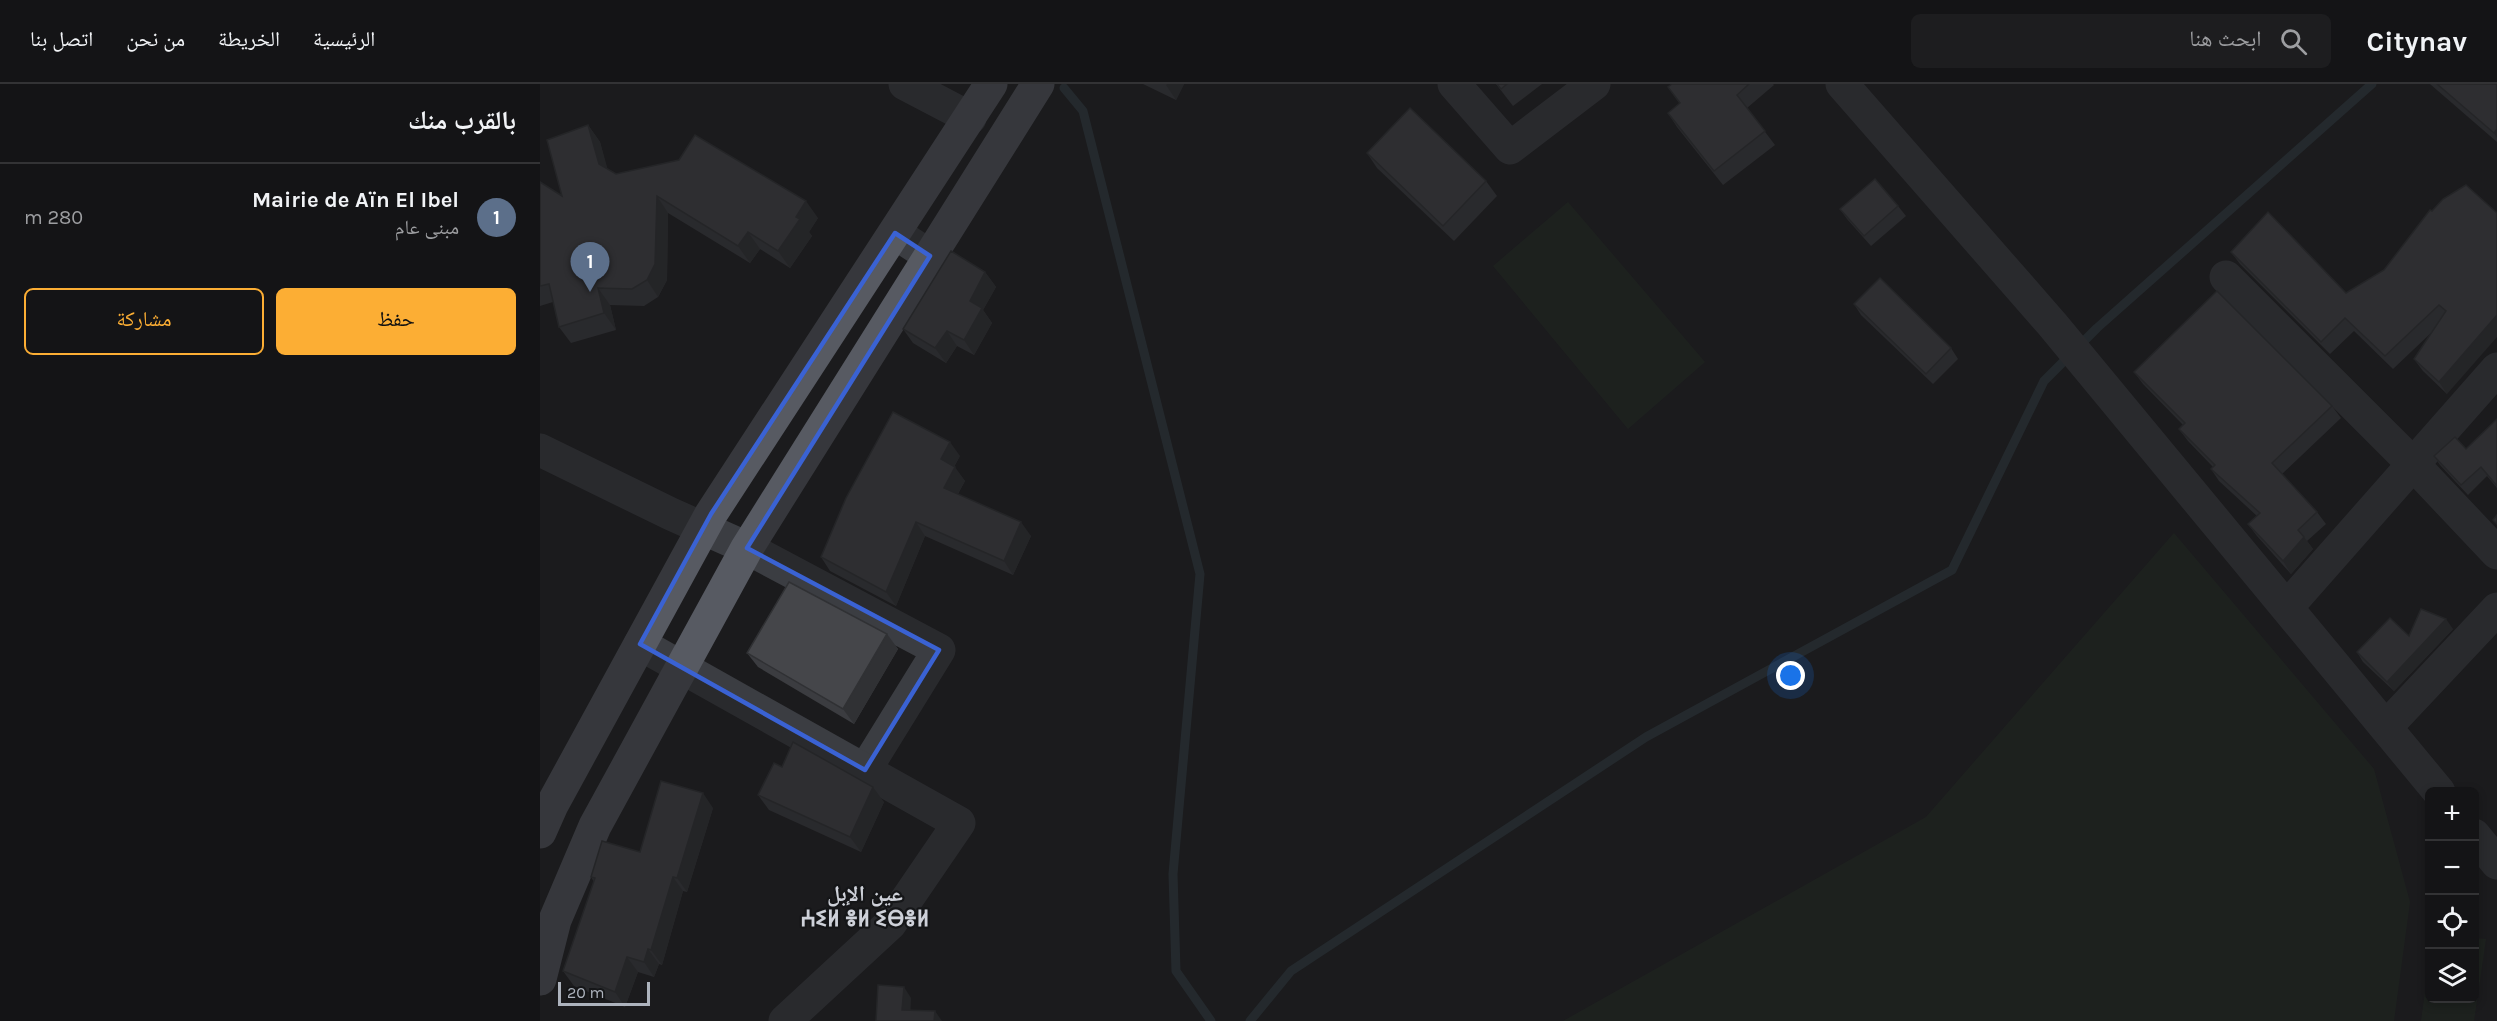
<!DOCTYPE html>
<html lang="ar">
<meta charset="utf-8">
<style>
:root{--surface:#141416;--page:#1d1d1f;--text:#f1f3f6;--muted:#9d9ea1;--line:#333335;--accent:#fcae34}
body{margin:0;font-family:Karla,"Noto Naskh Arabic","Noto Sans Tifinagh",sans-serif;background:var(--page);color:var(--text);direction:rtl}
.controls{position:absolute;right:18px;bottom:18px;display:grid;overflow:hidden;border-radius:9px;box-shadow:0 3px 9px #0003}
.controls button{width:54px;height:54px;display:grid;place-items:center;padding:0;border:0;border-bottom:2px solid var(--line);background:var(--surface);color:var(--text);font:30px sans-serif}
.scale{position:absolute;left:18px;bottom:15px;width:92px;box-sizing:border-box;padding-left:6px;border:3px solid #adb3bd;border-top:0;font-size:16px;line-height:21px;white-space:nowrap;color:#adb3bd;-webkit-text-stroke:4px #151618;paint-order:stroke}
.you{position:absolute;left:1251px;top:592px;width:21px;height:21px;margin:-15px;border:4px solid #fff;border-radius:50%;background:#1a73e8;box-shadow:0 0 0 9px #1a73e833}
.badge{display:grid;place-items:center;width:39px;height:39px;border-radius:50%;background:var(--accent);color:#fff;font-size:20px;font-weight:700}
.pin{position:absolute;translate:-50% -50px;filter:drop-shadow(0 2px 3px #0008)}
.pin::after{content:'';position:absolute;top:32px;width:21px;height:18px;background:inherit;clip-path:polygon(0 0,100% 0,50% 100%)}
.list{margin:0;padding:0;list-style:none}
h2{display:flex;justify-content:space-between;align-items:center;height:78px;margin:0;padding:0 24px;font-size:26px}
h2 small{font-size:20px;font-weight:400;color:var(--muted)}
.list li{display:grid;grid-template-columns:39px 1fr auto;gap:18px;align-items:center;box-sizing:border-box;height:108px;padding:0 24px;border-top:2px solid var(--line)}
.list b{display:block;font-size:22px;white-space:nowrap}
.list p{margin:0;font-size:20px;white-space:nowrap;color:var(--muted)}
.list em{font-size:20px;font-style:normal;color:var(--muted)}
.actions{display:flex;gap:12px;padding:18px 24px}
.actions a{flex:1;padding:14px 0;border:2px solid var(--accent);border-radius:9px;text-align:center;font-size:21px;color:var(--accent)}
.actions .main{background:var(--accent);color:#111}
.icon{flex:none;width:33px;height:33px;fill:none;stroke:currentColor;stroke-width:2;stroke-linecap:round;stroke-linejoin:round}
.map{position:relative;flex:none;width:1957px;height:937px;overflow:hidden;direction:ltr}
header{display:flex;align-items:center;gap:36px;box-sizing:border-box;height:84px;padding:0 30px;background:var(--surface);border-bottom:2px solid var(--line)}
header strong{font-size:28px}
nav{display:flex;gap:33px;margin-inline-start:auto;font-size:21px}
.search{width:420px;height:54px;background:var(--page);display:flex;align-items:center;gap:15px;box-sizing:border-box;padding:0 21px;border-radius:9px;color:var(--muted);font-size:22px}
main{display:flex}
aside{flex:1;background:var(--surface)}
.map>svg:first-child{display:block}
.green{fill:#202921}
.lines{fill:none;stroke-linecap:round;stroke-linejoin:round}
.stream{stroke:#2f3b42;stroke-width:9}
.minor{stroke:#3b3d42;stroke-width:33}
.major{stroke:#575a62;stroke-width:33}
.wall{fill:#3b3c40}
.shaded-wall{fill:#303134}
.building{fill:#45464a;stroke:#303134;stroke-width:1.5}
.marked{fill:none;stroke:#3a62d3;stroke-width:4.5;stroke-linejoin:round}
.labels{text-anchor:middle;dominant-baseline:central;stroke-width:4.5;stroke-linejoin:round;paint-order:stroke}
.district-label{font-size:22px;font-weight:bold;fill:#ced1d9;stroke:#151618}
</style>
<header>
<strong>Citynav</strong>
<div class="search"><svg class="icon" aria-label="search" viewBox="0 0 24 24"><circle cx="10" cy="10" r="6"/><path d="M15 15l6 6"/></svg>ابحث هنا</div>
<nav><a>الرئيسية</a><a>الخريطة</a><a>من نحن</a><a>اتصل بنا</a></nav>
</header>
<main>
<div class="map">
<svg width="1957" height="937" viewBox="0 0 1957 937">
<rect width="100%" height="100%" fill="#1b1b1d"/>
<g class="green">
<path d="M1028 118 1165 278 1088 345 953 182Z"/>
<path d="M1634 449 1834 685 1870 818 1854 937H1023L1386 733Z"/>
<path d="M1935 854 1946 855 1934 937H1881L1889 878 1890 914H1934Z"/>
</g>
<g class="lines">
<g class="stream">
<path d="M524 4 543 27 660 490 633 790 636 887 671 937"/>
<path d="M710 937 751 887 1106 653 1412 486 1504 297 1557 244 1832 0"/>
</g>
<g class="minor">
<path d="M365 0 430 34"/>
<path d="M914 0 970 64 1054 0"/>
<path d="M1302 0 1512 240 1899 708"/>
<path d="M355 149 390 172"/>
<path d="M1686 193 1873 380 1957 469"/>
<path d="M0 366 131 430 207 464 399 566 325 686"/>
<path d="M1748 522 1957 285"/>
<path d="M100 560 419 739 350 840 245 937"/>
<path d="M1846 643 1957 525"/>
<path d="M1934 751 1957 779"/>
</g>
<g class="major">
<path d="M0 748 12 721 171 430 451 0"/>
<path d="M0 895 15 836 55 742 207 464 498 0"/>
</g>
</g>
<g class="wall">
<path d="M603 0H644L636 16Z"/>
<path d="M956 0H1002L973 22Z"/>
<path d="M1132 0H1233L1234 1 1207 24 1235 61 1183 101 1137 43 1128 29 1140 20 1128 3Z"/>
<path d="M1890 0H1957V58Z"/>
<path d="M48 41 60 58 67 85 76 90 278 134 269 148 272 152 250 184 220 165 210 179 128 129 127 196 118 213 104 222 70 221 76 246 31 259 19 243 13 218 0 222V98L22 112Z"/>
<path d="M827 69 946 97 957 112 914 157 837 84Z"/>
<path d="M1903 115 1907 310 1883 287 1874 275 1892 248 1853 285 1814 247 1790 270 1700 180 1691 168 1806 209 1844 186 1892 127Z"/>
<path d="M1358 122 1366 132 1331 162 1307 135 1300 125Z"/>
<path d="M445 188 456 203 443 226 452 239 434 271 417 262 406 279 373 259 363 245Z"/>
<path d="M1314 220 1411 264 1418 275 1393 300 1321 231Z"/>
<path d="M1594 288 1792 322 1801 334 1742 390 1777 428 1786 440 1767 457 1773 465 1751 490 1717 452 1708 440 1717 432 1679 397 1671 385 1673 383 1648 357 1639 345 1643 341 1603 300Z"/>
<path d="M1957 335V404L1947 392 1928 411 1900 381 1894 372 1926 365Z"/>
<path d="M420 372 414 383 425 397 418 410 491 452 473 491 385 452 356 522 290 487 281 473Z"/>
<path d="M1913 545 1854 607 1823 578 1817 568 1869 552Z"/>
<path d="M347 550 358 565 314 640 218 583 207 569Z"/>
<path d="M242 683 344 718 321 768 229 726 218 711Z"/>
<path d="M173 724 147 808 143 807 122 881 119 880 114 893 98 888 85 923 34 902 23 887 54 798 51 793 100 768Z"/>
</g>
<g class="shaded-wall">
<path d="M627 0H644L636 16 626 1Z"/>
<path d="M48 41 60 58 71 97 59 80Z"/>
<path d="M1957 45V54L1954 49Z"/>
<path d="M117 112 128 129 127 196 118 213 107 196Z"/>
<path d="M266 117 278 134 269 148 272 152 250 184 238 167 256 133Z"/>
<path d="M208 148 220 165 210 179 198 162Z"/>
<path d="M445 188 456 203 443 226 452 239 434 271 424 256 430 217Z"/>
<path d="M58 204 70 221 76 246 64 229Z"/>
<path d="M1957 231V253L1907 310 1899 298Z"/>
<path d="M407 247 417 262 406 279 395 264Z"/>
<path d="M410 358 420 372 410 389 401 375Z"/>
<path d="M415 383 425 397 413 418 404 404Z"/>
<path d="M376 438 385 452 356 522 346 508Z"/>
<path d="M481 438 491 452 473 491 464 477Z"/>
<path d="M1764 453 1773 465 1751 490 1743 477Z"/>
<path d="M1906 535 1913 545 1854 607 1847 598Z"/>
<path d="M347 550 358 565 314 640 303 625Z"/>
<path d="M333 703 344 718 321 768 310 753Z"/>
<path d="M163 709 173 724 147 808 137 794Z"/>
<path d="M133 793 143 807 122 881 111 866Z"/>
<path d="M108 865 119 880 114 893 104 878Z"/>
<path d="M87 873 98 888 85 923 75 908Z"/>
<path d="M364 903 371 914 370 936 362 926Z"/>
<path d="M395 927 402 937H394Z"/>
</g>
<g class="building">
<path d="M957 0H967L961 5Z"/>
<path d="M1132 0H1209L1197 11 1225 47 1174 87 1128 29 1140 19 1128 3Z"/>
<path d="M1897 0H1957V45L1954 49Z"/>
<path d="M870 24 946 97 903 142 827 69Z"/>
<path d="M48 41 59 80 76 90 139 76 155 51 266 117 256 133 260 135 238 167 208 148 198 162 117 112 115 180 107 196 92 205 58 204 64 229 19 243 9 200 0 202V98L22 112 7 56Z"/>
<path d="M1335 95 1358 122 1324 152 1300 125Z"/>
<path d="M1926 101 1957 129V231L1899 298 1874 275 1906 227 1899 221 1845 272 1805 234 1781 258 1691 168 1728 128 1806 209 1844 186 1890 126 1892 127 1903 115Z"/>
<path d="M411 167 445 188 430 217 442 224 424 256 407 247 395 264 363 245Z"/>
<path d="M1340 194 1411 264 1386 290 1314 220Z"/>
<path d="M1677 207 1792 322 1732 379 1777 428 1758 446 1764 453 1743 477 1708 440 1720 429 1671 385 1675 381 1639 345 1645 339 1594 288Z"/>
<path d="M353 328 410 358 401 375 415 383 404 404 481 438 464 477 376 438 346 508 281 473 306 414Z"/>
<path d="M1957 335V402L1941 383 1921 401 1894 372 1915 353 1926 365Z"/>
<path d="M1957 431V440L1953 436Z"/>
<path d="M249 498 347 550 303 625 207 569Z"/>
<path d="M1881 525 1906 535 1847 598 1817 568 1850 534 1869 552Z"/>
<path d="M253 658 333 703 310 753 218 711 234 679 242 683Z"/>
<path d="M121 697 163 709 137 794 133 793 111 866 108 865 104 878 87 873 75 908 23 887 55 794 51 793 62 757 100 768Z"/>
<path d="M338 901 364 903 362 926 395 927 394 937H336Z"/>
</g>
<path d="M0 0H1957V937H0ZM355 149 390 172 207 464 399 566 325 686 100 560 171 430Z" fill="#1b1b1d" fill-opacity=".55" fill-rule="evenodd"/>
<path class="marked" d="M355 149 390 172 207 464 399 566 325 686 100 560 171 430Z"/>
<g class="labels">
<g class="district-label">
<text x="325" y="810">عين الإبل<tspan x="325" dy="25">ⵄⵉⵍ ⴻⵍ ⵉⴱⴻⵍ</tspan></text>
</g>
</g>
</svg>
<div class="controls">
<button>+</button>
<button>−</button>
<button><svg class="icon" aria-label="locate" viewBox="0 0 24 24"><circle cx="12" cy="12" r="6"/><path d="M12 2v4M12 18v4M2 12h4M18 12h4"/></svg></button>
<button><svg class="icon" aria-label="layers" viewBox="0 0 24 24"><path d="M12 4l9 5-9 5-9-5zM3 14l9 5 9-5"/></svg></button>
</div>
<div class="scale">20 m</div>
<div class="you"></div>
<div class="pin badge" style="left:50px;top:208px;background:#5c6f8a">1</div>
</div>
<aside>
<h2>بالقرب منك<small></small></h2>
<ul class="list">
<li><span class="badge" style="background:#5c6f8a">1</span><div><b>Mairie de Aïn El Ibel</b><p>مبنى عام</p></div><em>280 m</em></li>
</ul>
<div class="actions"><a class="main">حفظ</a><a>مشاركة</a></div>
</aside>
</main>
